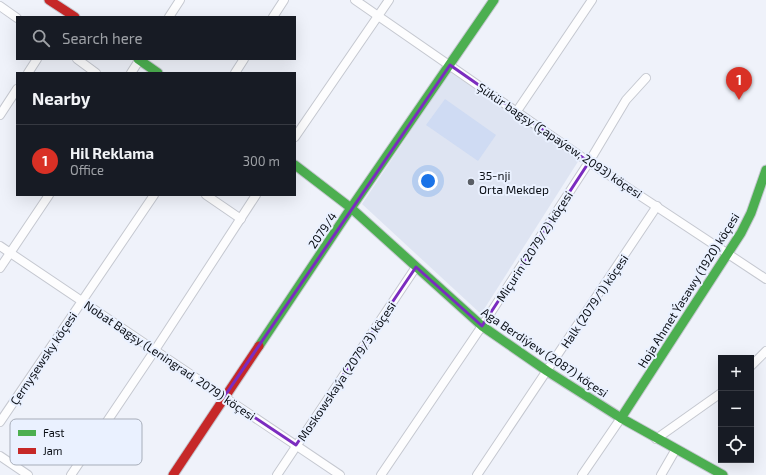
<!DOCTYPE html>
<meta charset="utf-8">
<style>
:root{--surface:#171b24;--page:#242831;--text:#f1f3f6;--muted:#9ea1a6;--line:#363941;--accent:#d93025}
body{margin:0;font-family:"Exo 2",sans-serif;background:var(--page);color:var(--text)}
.controls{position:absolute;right:12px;bottom:12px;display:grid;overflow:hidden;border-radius:0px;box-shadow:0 4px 16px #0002}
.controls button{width:36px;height:36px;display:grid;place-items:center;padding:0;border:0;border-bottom:1px solid var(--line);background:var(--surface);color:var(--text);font:20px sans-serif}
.you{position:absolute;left:428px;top:181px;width:14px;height:14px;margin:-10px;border:3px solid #fff;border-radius:50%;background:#1a73e8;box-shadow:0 0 0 6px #1a73e833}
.badge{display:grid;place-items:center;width:26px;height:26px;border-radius:50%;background:var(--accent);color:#fff;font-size:13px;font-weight:700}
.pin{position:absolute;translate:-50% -33px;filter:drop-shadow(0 1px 2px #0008)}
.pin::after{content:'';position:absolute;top:21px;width:14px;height:12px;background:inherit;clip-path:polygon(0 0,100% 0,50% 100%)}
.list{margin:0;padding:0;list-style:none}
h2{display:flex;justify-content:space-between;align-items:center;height:52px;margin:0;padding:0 16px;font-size:17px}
h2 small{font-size:13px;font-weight:400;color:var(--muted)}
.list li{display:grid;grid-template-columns:26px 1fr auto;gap:12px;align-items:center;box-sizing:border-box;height:72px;padding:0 16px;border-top:1px solid var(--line)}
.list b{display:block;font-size:15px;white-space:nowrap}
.list p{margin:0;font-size:13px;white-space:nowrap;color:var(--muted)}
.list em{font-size:13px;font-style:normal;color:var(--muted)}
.icon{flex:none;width:22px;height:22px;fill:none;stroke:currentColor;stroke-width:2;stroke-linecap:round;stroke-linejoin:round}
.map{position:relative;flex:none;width:766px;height:475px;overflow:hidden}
.search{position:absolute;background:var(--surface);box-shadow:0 4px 16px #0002;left:16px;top:16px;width:280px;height:44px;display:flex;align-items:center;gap:10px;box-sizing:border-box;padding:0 14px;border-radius:0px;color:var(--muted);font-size:15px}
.panel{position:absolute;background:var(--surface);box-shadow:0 4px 16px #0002;left:16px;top:72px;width:280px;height:124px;border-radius:0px}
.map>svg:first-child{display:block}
.built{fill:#dee4f2}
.green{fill:#cfdbf3}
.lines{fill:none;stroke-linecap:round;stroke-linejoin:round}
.street-casing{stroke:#c5c8d0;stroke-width:10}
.fast-casing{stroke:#c5c8d0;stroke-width:11}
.jam-casing{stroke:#c5c8d0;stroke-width:11}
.street{stroke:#fdfdfe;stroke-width:8}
.fast{stroke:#4caf50;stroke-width:9}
.jam{stroke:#c62828;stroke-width:9}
.marked{fill:none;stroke:#7b2cbf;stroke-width:3;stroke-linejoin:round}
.poi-dot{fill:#5a5e65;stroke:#eaf1ff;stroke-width:1.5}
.labels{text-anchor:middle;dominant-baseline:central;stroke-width:4;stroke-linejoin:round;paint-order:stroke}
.street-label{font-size:12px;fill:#0a0e15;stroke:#eaf1ff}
.poi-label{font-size:12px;fill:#0a0e15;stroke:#eaf1ff;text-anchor:start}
.key{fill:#eaf1ff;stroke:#a7adb9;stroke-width:1}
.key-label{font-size:11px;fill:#0a0e15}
</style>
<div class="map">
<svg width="766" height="475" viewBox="0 0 766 475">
<rect width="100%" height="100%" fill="#eff2fa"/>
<path class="built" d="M450 72 579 160 481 314 362 204Z"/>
<path class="green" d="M445 99 496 135 478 161 426 125Z"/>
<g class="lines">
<g class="street-casing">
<g id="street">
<path d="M355 0 589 162 766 279"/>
<path d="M0 6 17 18"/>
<path d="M169 17 180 0"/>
<path d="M273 17 284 0"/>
<path d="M77 59 96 73"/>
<path d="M28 73 37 59"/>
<path d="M131 73 140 59"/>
<path d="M235 73 244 59"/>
<path d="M517 111 592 0"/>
<path d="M0 115 17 89"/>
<path d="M295 137 389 0"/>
<path d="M206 195 241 219"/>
<path d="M0 246 340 475"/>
<path d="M0 268 49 195"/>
<path d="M751 366 766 351"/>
<path d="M0 422 154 195"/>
<path d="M656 439 721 393"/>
<path d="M0 456 28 475"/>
<path d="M71 475 155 350 256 195"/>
<path d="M277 475 416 267"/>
<path d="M381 475 482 326 589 162 626 100 646 78"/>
<path d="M477 475 657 206"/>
<path d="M582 475 621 418"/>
<path d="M661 475 676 449"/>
</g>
</g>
<g class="fast-casing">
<g id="fast">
<path d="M138 59 158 73"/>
<path d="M295 165 351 208 482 326 547 371 621 418 723 475"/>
<path d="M259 346 351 208 494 0"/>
<path d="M621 418 741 233 751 213 766 170"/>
</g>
</g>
<g class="jam-casing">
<g id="jam">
<path d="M49 0 75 17"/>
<path d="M173 475 259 346"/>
</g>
</g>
<use href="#street" class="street"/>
<use href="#fast" class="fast"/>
<use href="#jam" class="jam"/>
</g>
<path class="marked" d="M450 65 589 162 482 326 416 267 296 445 224 397Z"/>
<circle class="poi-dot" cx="471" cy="182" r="4"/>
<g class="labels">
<g class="street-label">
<text transform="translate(560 140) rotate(34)">Şükür bagşy (Çapaýew, 2093) köçesi</text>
<text transform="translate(322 230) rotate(-56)">2079/4</text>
<text transform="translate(534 246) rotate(-57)">Miçurin (2079/2) köçesi</text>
<text transform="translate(688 290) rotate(-58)">Hoja Ahmet Ýasawy (1920) köçesi</text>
<text transform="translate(594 301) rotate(-56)">Halk (2079/1) köçesi</text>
<text transform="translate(545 352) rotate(34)">Aga Berdiýew (2087) köçesi</text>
<text transform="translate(43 358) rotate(-56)">Çernyşewsky köçesi</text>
<text transform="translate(170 360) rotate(34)">Nobat Bagşy (Leningrad, 2079) köçesi</text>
<text transform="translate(346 371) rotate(-56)">Moskowskaýa (2079/3) köçesi</text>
</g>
<g class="poi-label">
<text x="479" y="175">35-nji<tspan x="479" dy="14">Orta Mekdep</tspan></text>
</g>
</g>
<rect x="10" y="419" width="132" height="46" rx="6" class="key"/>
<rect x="18" y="430" width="18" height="6" fill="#4caf50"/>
<rect x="18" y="448" width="18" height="6" fill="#c62828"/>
<g class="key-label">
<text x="43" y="437">Fast</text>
<text x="43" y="455">Jam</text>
</g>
</svg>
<div class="controls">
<button>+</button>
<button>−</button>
<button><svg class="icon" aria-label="locate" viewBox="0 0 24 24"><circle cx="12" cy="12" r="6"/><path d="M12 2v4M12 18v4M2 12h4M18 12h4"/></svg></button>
</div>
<div class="you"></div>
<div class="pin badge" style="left:739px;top:100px">1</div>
<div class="search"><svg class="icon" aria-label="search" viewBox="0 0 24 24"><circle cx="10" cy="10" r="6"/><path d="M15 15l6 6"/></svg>Search here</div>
<section class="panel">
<h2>Nearby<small></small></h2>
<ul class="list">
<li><span class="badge">1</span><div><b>Hil Reklama</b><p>Office</p></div><em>300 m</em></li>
</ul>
</section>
</div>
